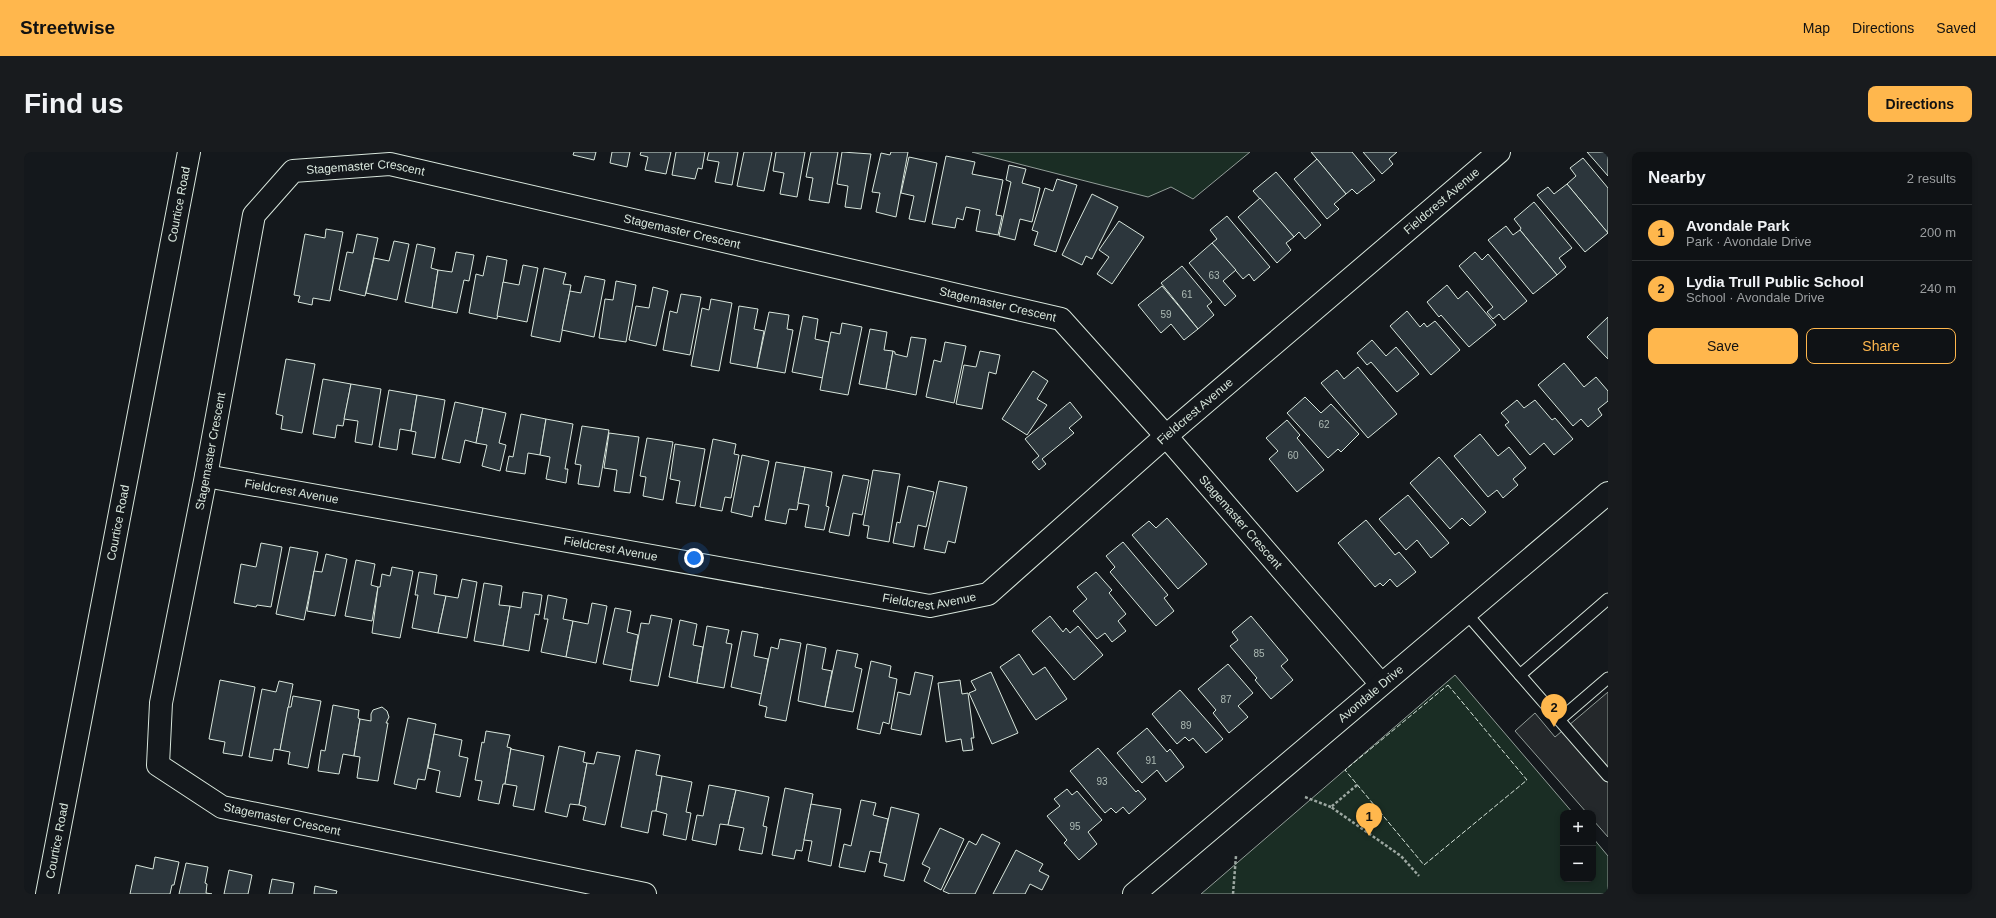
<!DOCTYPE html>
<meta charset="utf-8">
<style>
:root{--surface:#0f1215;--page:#181b1e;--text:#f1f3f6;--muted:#9b9ea0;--line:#2f3234;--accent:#ffb74d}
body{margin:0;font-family:Helvetica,sans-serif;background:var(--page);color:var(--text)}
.controls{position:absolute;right:12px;bottom:12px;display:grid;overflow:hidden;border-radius:8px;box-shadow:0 2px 6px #0003}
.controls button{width:36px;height:36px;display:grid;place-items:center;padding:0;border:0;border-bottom:1px solid var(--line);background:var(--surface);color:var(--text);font:20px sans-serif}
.you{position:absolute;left:670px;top:406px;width:14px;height:14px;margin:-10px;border:3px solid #fff;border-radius:50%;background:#1a73e8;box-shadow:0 0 0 6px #1a73e833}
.badge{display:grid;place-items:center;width:26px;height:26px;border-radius:50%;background:var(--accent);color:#111;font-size:13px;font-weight:700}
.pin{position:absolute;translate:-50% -33px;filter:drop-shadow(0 1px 2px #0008)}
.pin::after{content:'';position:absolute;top:21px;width:14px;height:12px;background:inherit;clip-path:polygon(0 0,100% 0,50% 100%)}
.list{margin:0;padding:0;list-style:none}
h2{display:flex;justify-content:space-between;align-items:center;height:52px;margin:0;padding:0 16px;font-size:17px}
h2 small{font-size:13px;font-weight:400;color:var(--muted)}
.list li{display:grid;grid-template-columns:26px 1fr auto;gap:12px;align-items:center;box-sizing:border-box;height:56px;padding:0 16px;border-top:1px solid var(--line)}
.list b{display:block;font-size:15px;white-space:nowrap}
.list p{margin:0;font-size:13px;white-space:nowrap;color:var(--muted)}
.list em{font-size:13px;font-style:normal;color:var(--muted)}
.actions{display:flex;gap:8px;padding:12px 16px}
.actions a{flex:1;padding:9px 0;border:1px solid var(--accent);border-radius:8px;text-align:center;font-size:14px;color:var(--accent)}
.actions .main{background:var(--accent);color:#111}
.map{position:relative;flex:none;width:1584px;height:742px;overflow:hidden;border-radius:8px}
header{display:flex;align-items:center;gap:24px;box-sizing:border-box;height:56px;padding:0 20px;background:var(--accent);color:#111}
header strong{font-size:19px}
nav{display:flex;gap:22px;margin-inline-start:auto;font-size:14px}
.intro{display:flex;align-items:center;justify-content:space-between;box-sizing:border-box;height:96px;padding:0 24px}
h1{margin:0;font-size:28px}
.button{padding:10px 18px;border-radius:8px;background:var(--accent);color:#111;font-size:14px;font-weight:700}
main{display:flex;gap:24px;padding:0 24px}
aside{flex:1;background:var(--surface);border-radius:8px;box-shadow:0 2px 6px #0003}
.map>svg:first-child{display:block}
.green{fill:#1a2d24;stroke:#939e99}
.parking{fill:#24282b;stroke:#939e99}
.building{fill:#2c363c;stroke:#d8e6dc}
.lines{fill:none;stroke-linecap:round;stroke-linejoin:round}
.lane-casing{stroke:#d8e6dc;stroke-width:13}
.street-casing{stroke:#d8e6dc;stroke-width:24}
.secondary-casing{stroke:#d8e6dc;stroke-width:24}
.path{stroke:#9da8a2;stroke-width:2.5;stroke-dasharray:3 2;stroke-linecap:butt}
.lane{stroke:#14181c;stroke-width:11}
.street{stroke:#14181c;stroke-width:22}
.secondary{stroke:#14181c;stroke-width:22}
.fence{stroke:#d8e6dc;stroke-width:1;stroke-dasharray:5 2;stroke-linecap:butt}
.labels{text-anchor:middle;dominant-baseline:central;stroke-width:3;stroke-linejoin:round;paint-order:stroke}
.number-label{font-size:10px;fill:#adbab4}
.street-label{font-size:12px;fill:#d8e6dc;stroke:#14181c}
</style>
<header>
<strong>Streetwise</strong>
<nav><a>Map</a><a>Directions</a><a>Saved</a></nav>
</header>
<div class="intro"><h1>Find us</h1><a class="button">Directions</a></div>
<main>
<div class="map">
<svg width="1584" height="742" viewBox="0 0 1584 742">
<rect width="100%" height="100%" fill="#14181c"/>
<g class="green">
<path d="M948 0H1226L1169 47 1147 35 1124 45Z"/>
<path d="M1431 523 1549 661H1539V727H1569V686L1584 704V742H1177Z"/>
</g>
<path class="parking" d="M1584 540V685L1569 668V661H1563L1491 579 1511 561 1531 585Z"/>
<g class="building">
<path d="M550 0H572L570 8 549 3Z"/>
<path d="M588 0H606L603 15 586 11Z"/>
<path d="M617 0H647L642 22 621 18 624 5 616 3Z"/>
<path d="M652 0H681L678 17 674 16 671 27 648 23Z"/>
<path d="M685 0H714L708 33 691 30 695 10 683 8Z"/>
<path d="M720 0H748L740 39 713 34Z"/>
<path d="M752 0H781L773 45 756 42 760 21 749 19Z"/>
<path d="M787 0H814L805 51 785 48 789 26 782 25Z"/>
<path d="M818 0 847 2 837 57 821 55 824 34 813 32Z"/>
<path d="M867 0H884L872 65 852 60 856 41 848 40 857 1 866 3Z"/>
<path d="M1287 0H1328L1351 28 1333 42 1328 37 1322 42Z"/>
<path d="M1339 0H1373L1365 7 1369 12 1358 22Z"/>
<path d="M1563 0H1584V24L1571 9Z"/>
<path d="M922 4 951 10 948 22 979 28 972 63 978 64 974 83 952 79 956 58 942 55 939 68 933 66 931 76 908 72Z"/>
<path d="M885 5 913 11 901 70 885 67 890 44 877 41Z"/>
<path d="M1559 6 1584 36V81L1543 32 1552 24 1546 16Z"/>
<path d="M1293 7 1322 42 1310 52 1315 57 1303 67 1270 27Z"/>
<path d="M985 13 1002 17 998 31 1016 36 1008 70 996 67 991 88 975 84 987 30 982 28Z"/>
<path d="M1252 20 1297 73 1281 87 1275 80 1270 85 1229 39Z"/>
<path d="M1033 27 1053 33 1032 100 1010 93 1014 80 1008 78 1021 36 1029 39Z"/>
<path d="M1543 32 1584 81 1561 100 1513 43 1524 35 1530 42Z"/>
<path d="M1068 42 1094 55 1068 107 1062 104 1058 113 1038 103Z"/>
<path d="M1236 46 1270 85 1262 91 1267 98 1253 111 1214 65Z"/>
<path d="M1510 50 1548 96 1535 106 1542 115 1533 123 1496 78 1497 76 1490 67Z"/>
<path d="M1203 64 1246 115 1230 129 1225 122 1219 127 1188 91 1193 87 1186 78Z"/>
<path d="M1095 69 1120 85 1088 132 1073 122 1085 105 1075 98Z"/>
<path d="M1482 74 1489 83 1496 78 1533 123 1509 142 1464 88Z"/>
<path d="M302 77 319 80 306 149 289 146 288 153 274 150 276 144 270 143 281 82 301 86Z"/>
<path d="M333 82 354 86 341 144 315 138 323 100 329 101Z"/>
<path d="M370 89 385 92 373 148 342 141 350 106 365 109Z"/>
<path d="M1188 91 1212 118 1199 129 1212 144 1201 154 1165 111Z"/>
<path d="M393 92 411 96 407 116 414 118 408 156 381 150Z"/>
<path d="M432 100 450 103 445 129 440 128 433 161 408 156 414 118 428 120Z"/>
<path d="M1451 100 1458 108 1464 102 1503 149 1480 168 1475 162 1469 167 1463 160 1469 155 1435 114Z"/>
<path d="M463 104 483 108 473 167 445 161 452 122 459 124Z"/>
<path d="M499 113 514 116 503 170 473 164 479 130 495 133Z"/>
<path d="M1158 114 1188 150 1183 154 1190 163 1174 177 1137 131Z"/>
<path d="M520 116 542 121 539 132 547 133 536 190 507 184Z"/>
<path d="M561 124 581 128 570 185 538 178 546 139 557 141Z"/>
<path d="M592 129 612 133 602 190 575 186 581 147 589 148Z"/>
<path d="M1423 133 1434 147 1443 139 1472 173 1445 195 1417 163 1415 165 1403 150Z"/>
<path d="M1138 134 1174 177 1160 188 1147 172 1137 181 1114 153Z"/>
<path d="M629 135 644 139 632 194 605 188 612 154 625 156Z"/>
<path d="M657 142 677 145 666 203 639 198 646 159 653 161Z"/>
<path d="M687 147 708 151 695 219 667 214 678 156 685 158Z"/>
<path d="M715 154 734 157 730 177 740 179 733 216 706 211Z"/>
<path d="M1383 159 1396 175 1400 171 1403 175 1411 169 1436 198 1407 223 1366 174Z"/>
<path d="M745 160 765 163 763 177 769 178 761 221 733 216Z"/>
<path d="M779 164 794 167 791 187 805 190 799 226 768 220Z"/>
<path d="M1584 165V207L1563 185Z"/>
<path d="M818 171 838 175 824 243 796 238 807 180 816 182Z"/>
<path d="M846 177 863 180 860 198 869 199 862 237 835 232Z"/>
<path d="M887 185 902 187 892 243 862 237 869 199 871 200V202L883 205Z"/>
<path d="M1348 188 1362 204 1372 195 1395 222 1373 240 1347 210 1343 213 1333 201Z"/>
<path d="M921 190 942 194 930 251 902 245 910 208 917 210Z"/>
<path d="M956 199 976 203 972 222 965 220 958 257 932 252 940 213 952 215Z"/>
<path d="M262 207 291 212 278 281 257 277 259 264 252 262Z"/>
<path d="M1540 211 1560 235 1572 225 1584 239V249L1574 257 1578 263 1564 275 1557 267 1549 274 1514 233Z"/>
<path d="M1334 215 1373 262 1344 286 1297 231 1313 218 1320 227Z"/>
<path d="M1009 219 1024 229 1013 247 1023 253 1003 283 978 267Z"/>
<path d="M299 227 327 232 319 274 313 273 311 286 289 282Z"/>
<path d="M327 232 357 237 348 293 331 290 334 269 320 267Z"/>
<path d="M365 238 393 243 387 279 376 277 373 298 355 295Z"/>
<path d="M393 243 421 248 411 306 388 302 392 280 387 279Z"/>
<path d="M1281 245 1297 261 1307 252 1335 282 1317 300 1314 297 1304 306 1263 261Z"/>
<path d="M1493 248 1500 256 1511 248 1528 268 1531 266 1549 287 1530 303 1520 291 1506 303 1481 273 1485 270 1477 261Z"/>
<path d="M431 250 459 256 452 291 441 288 436 311 418 307Z"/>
<path d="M1046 250 1058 265 1045 276 1050 281 1018 307 1022 312 1015 318 1008 310 1015 304 1001 287Z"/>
<path d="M459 256 482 261 475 291 482 293 476 319 458 314 463 293 452 291Z"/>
<path d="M497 262 522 267 516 303 504 301 501 322 482 319 485 304 489 305Z"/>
<path d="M522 267 549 272 541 317H544L542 331 522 327 526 305 516 303Z"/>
<path d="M1263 268 1276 283 1273 286 1300 318 1273 340 1245 307 1254 299 1242 286Z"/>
<path d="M558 274 585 278 575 335 554 332 557 313 551 312Z"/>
<path d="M585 281 615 285 606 341 590 339 593 318 580 316Z"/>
<path d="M1456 282 1474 304 1485 295 1502 316 1489 327 1494 333 1479 346 1473 338 1464 345 1430 304Z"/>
<path d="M623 286 649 290 639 348 619 344 622 325 616 324Z"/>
<path d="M689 287 712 292 710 302 715 303 707 346 701 345 698 359 676 355Z"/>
<path d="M651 292 681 297 671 354 652 351 656 329 646 327Z"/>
<path d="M718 303 745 309 735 355 730 354 728 365 707 360Z"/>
<path d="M1415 305 1462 360 1446 374 1438 366 1426 377 1386 331Z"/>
<path d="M752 310 781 315 773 358 765 357 762 372 741 368Z"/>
<path d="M781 315 808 320 802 354 805 355 800 378 781 375 785 353 774 351Z"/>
<path d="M849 318 876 322 865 390 843 386 845 374 839 373Z"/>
<path d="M819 323 845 328 838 363 829 361 825 384 805 380Z"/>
<path d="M915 329 943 335 931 391 924 389 921 401 900 397Z"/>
<path d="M884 334 910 340 902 375 894 373 890 395 869 391 873 370 876 371Z"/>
<path d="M1384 343 1425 391 1407 406 1393 388 1382 398 1355 367Z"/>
<path d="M1143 366 1183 412 1154 437 1108 383 1125 369 1132 376Z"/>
<path d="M1342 368 1371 403 1375 400 1392 420 1373 435 1366 427 1359 434 1356 431 1351 435 1314 391Z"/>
<path d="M1099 390 1144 443 1140 446 1150 459 1132 474 1086 420 1091 415 1082 404Z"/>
<path d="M237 391 258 395 247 455 233 453 232 455 210 451 217 412 232 415Z"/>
<path d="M266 395 294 400 280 468 252 462Z"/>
<path d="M302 402 323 407 311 464 283 459 290 419 298 420Z"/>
<path d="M332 408 351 412 347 433 354 435 348 469 321 464Z"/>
<path d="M368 415 389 419 376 486 348 481 354 435H356L358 422 366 424Z"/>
<path d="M395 420 413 423 410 442 422 444 414 481 388 476 394 443H391Z"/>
<path d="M1072 420 1088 438 1085 441 1102 462 1094 469 1102 479 1088 490 1081 481 1073 487 1049 459 1063 447 1053 435Z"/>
<path d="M438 427 453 430 443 486 414 481 422 444 434 446Z"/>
<path d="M460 431 478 434 475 453 486 454 479 494 450 489Z"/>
<path d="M499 440 518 443 515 463 511 462 505 499 479 494 486 454 497 456Z"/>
<path d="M524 443 543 447 539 467 549 469 542 505 517 500 524 467H520Z"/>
<path d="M568 451 583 454 572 511 542 505 549 469 564 472Z"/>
<path d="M591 456 607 459 603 480 614 483 608 518 579 512Z"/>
<path d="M627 463 648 467 634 534 606 529 617 471 625 472Z"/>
<path d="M1026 464 1039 480 1042 476 1046 481 1054 474 1079 503 1050 528 1008 479Z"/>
<path d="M1227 464 1264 508 1257 514 1269 528 1247 547 1231 528 1233 526 1206 494 1214 488 1208 480Z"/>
<path d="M656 468 673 472 669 493 679 495 673 531 645 525Z"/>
<path d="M683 474 705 478 702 491 708 492 700 536 673 531Z"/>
<path d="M718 479 734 482 730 504 744 507 738 542 707 535Z"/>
<path d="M756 487 777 491 762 569 741 565 743 555 735 553 747 495 754 497Z"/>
<path d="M783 492 802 496 798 517 808 519 801 555 774 549Z"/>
<path d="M813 498 834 502 831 515 838 517 829 560 801 555Z"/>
<path d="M995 502 1009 523 1021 515 1043 547 1012 568 976 515Z"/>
<path d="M847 509 867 514 865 525 873 527 865 572 859 570 856 582 833 577Z"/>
<path d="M1204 512 1229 541 1214 554 1224 565 1205 581 1189 561 1192 558 1174 537Z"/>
<path d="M891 520 909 524 897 583 867 577 874 540 886 543Z"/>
<path d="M967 520 994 581 968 592 945 541 952 538 947 529Z"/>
<path d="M196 528 231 535 218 604 199 601 201 590 185 587Z"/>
<path d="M936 528 938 542 944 541 950 586H947L949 598 939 599 937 587 922 590 914 531Z"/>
<path d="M255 529 269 532 256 598 250 597 248 609 225 605 238 537 252 540Z"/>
<path d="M1156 538 1199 587 1182 601 1169 586 1165 589 1161 585 1153 592 1128 562Z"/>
<path d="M269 544 297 549 284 616 264 612 266 600 256 598 264 555H267Z"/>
<path d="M309 553 335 558 334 566 336 567 330 604 319 602 315 622 294 619 297 598 301 599Z"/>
<path d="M358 555 363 559 365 565 362 571H364L354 629 333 626 336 605 330 604 336 567 347 569V562L349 558Z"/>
<path d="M384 566 412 572 401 628 394 627 392 637 370 632Z"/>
<path d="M1123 576 1143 600 1146 597 1160 615 1142 630 1133 618 1118 631 1093 601Z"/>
<path d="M462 579 486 583 483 595 487 596 481 632H479L475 652 454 648 458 629 451 628 458 590 460 591Z"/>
<path d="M410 582 438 588 435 604 444 606 436 645 412 640 416 619 404 616Z"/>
<path d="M535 594 561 600 559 610 563 611 555 653 546 652 543 665 521 660Z"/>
<path d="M487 596V597L520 604 510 658 489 654 493 634 481 632Z"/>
<path d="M1074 596 1112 640 1114 638 1122 647 1105 662 1099 655 1092 661 1087 656 1081 661 1046 619Z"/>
<path d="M612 598 636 603 632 623 638 624 632 659H628L624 681 597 675Z"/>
<path d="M573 600 596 604 581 673 559 668 562 655 555 653 563 611 570 612Z"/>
<path d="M638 624 668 630 662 660 667 661 662 688 639 683 643 662 632 659Z"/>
<path d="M685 633 712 638 704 673 696 672 692 693 668 688 673 663 679 664Z"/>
<path d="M761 636 789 642 778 699 772 698 770 707 748 703Z"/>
<path d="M1043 637 1048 643 1053 639 1078 668 1064 680 1073 692 1055 708 1040 691 1043 688 1023 664 1036 654 1030 647Z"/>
<path d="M712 638 745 645 739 674 743 675 738 702 715 698 720 676 704 673Z"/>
<path d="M837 648 852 651 849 663 864 667 857 701 846 699 841 720 815 715 820 692 827 694Z"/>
<path d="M787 652 817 657 807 714 784 709 788 689 780 688Z"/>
<path d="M867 655 895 662 880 729 860 724 863 712 855 710Z"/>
<path d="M916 676 940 687 917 738 900 729 906 716 898 712Z"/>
<path d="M958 682 976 691 951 742H926L919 739 945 689 952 693Z"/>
<path d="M992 698 1019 712 1015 719 1025 724 1018 738 1006 732 1001 742H969Z"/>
<path d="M131 705 155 710 150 733H148L146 742H106L112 713 129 717Z"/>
<path d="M162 711 184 715 181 731 183 732 182 741 188 742H155Z"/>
<path d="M205 718 228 723 224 742H200Z"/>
<path d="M248 727 270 731 268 742H245Z"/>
<path d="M291 734 313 739 312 742H290Z"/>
</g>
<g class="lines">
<g class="lane-casing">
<g id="lane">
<path d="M1442 461 1584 624"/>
<path d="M1496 523 1584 447"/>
<path d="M1535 568 1584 526"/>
</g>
</g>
<g class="street-casing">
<g id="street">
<path id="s1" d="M182 324 906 454 964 442 1142 284 1475 0"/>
<path id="s2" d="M621 742 198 655 134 613 137 551 182 324 230 63 269 19 366 12 1037 167 1142 284 1357 532"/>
<path id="s3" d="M1110 742 1584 341"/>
</g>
</g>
<g class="secondary-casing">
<g id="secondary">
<path id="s4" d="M23 742 165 0"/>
</g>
</g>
<g class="path">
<path d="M1333 633 1307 655 1377 704 1395 724"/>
<path d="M1281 645 1307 655"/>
<path d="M1209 742 1212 704"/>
</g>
<use href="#lane" class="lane"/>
<use href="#street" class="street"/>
<use href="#secondary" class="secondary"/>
<path class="fence" d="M1424 533 1503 628 1400 713 1321 618Z"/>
</g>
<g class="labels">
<g class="number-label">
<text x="1190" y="123">63</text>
<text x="1163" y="142">61</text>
<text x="1142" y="162">59</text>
<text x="1300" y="272">62</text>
<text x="1269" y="303">60</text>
<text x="1235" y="501">85</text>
<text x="1202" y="547">87</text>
<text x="1162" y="573">89</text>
<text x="1127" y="608">91</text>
<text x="1078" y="629">93</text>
<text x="1051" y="674">95</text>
</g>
<g class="street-label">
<text stroke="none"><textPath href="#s2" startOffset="1199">Stagemaster Crescent</textPath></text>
<text stroke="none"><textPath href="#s1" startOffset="1395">Fieldcrest Avenue</textPath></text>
<text stroke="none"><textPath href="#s4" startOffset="702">Courtice Road</textPath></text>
<text stroke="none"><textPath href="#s2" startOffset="1523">Stagemaster Crescent</textPath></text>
<text stroke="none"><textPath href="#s2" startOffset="1847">Stagemaster Crescent</textPath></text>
<text stroke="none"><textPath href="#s1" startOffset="1071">Fieldcrest Avenue</textPath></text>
<text stroke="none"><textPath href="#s2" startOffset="827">Stagemaster Crescent</textPath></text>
<text stroke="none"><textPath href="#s1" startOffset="87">Fieldcrest Avenue</textPath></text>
<text stroke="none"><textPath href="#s2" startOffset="2183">Stagemaster Crescent</textPath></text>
<text stroke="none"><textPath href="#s4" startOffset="378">Courtice Road</textPath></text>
<text stroke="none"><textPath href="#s1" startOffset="411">Fieldcrest Avenue</textPath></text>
<text stroke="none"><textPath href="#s1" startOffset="735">Fieldcrest Avenue</textPath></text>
<text stroke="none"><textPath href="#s3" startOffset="310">Avondale Drive</textPath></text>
<text transform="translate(258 667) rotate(12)">Stagemaster Crescent</text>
<text stroke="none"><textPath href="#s4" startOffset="54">Courtice Road</textPath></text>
</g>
</g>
</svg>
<div class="controls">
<button>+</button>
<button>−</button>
</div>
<div class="you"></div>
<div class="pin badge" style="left:1345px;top:684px">1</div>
<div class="pin badge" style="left:1530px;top:575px">2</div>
</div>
<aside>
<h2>Nearby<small>2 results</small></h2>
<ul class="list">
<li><span class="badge">1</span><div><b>Avondale Park</b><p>Park · Avondale Drive</p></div><em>200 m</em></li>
<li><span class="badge">2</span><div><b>Lydia Trull Public School</b><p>School · Avondale Drive</p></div><em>240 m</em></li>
</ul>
<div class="actions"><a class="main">Save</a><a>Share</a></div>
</aside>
</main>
